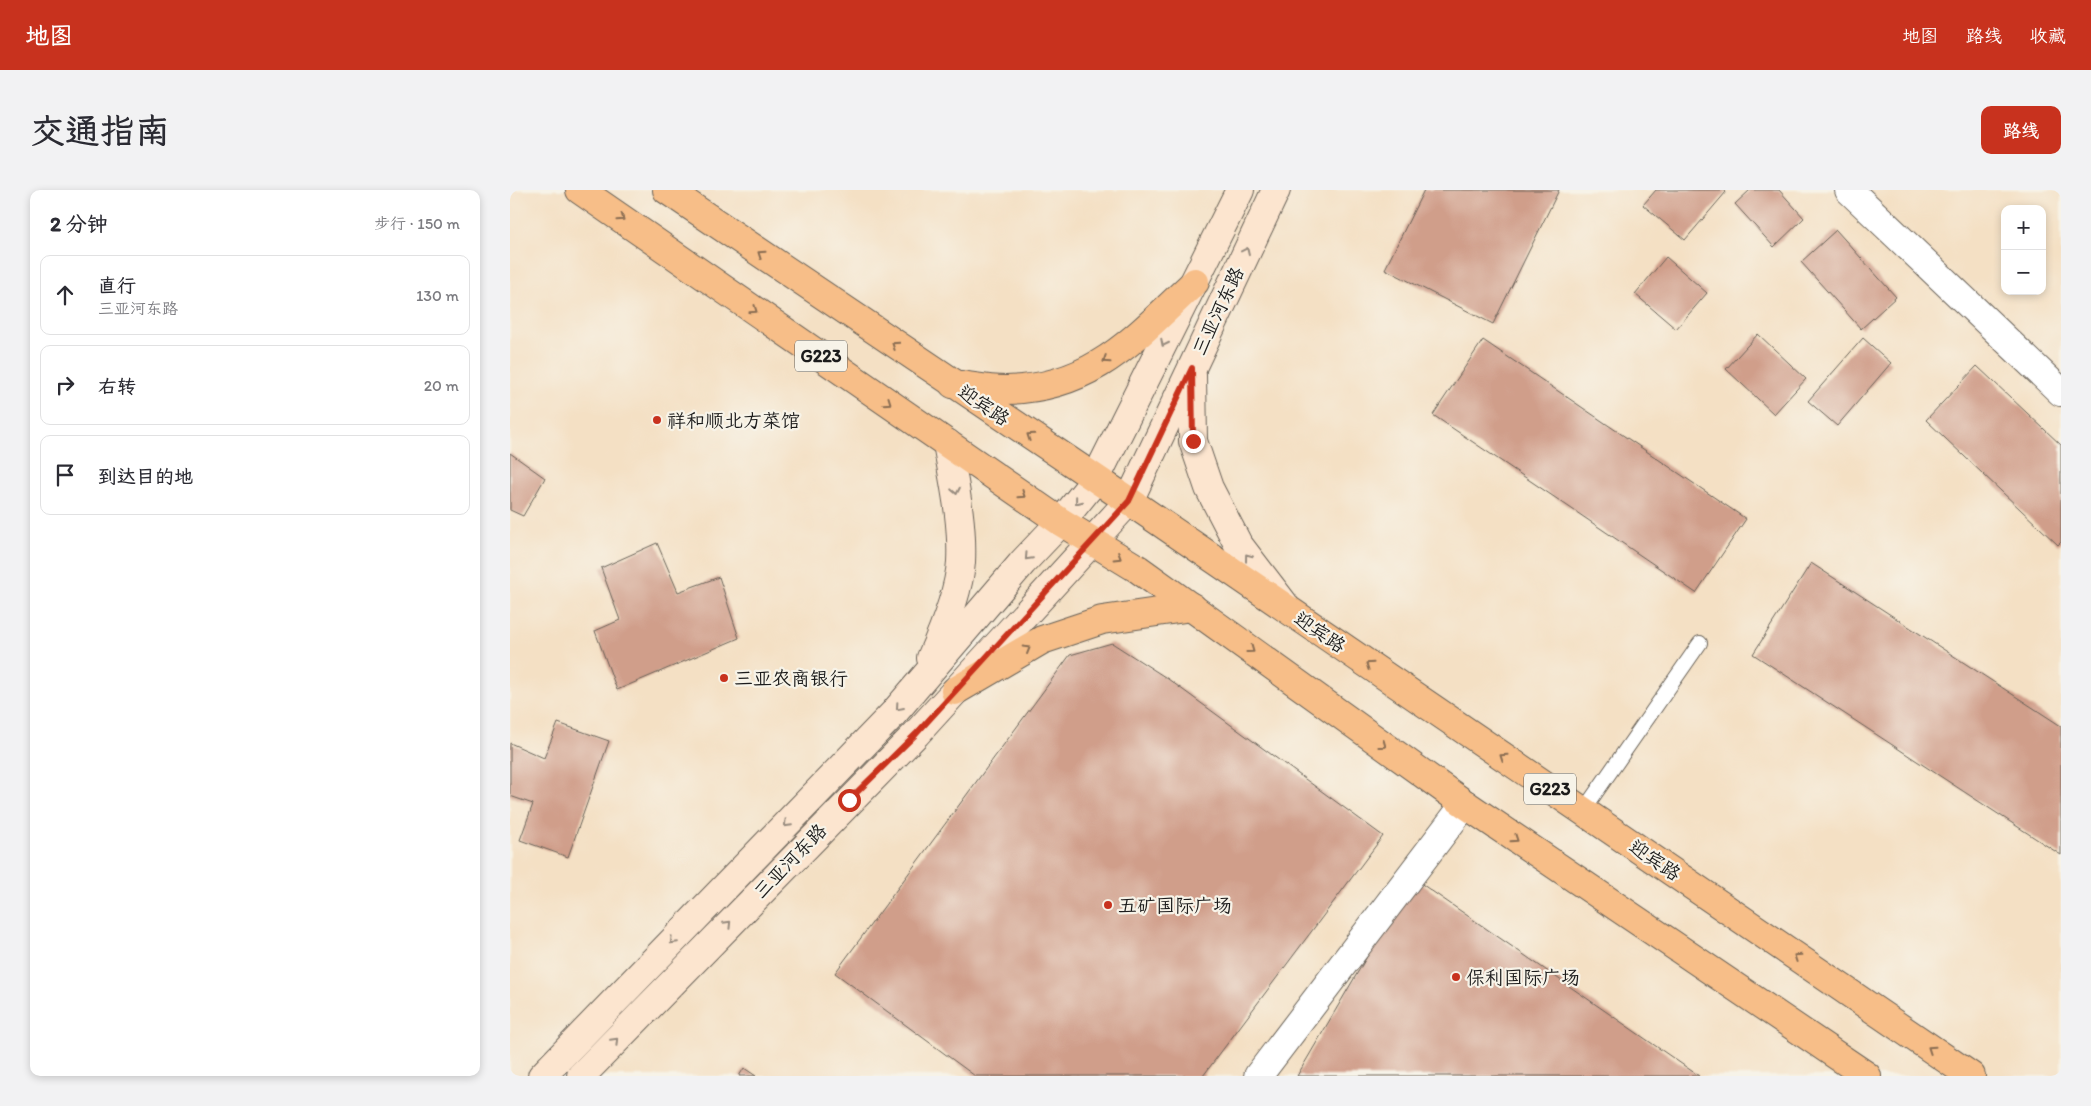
<!DOCTYPE html>
<html lang="zh">
<meta charset="utf-8">
<style>
:root{--surface:#fff;--page:#f2f2f3;--text:#2b2b33;--muted:#7c7c81;--line:#e1e1e2;--accent:#c8321e}
body{margin:0;font-family:Itim,"LXGW WenKai TC",sans-serif;background:var(--page);color:var(--text)}
.controls{position:absolute;right:15px;top:15px;display:grid;overflow:hidden;border-radius:10px;box-shadow:0 2px 8px #0003}
.controls button{width:45px;height:45px;display:grid;place-items:center;padding:0;border:0;border-bottom:1px solid var(--line);background:var(--surface);color:var(--text);font:25px sans-serif}
.stop{position:absolute;width:15px;height:15px;margin:-11px;border:4px solid #c8321e;border-radius:50%;background:#fff}
.stop.end{background:#c8321e;border-color:#fff;box-shadow:0 1px 5px #0008}
.list{margin:0;padding:0;list-style:none}
h2{display:flex;justify-content:space-between;align-items:center;height:65px;margin:0;padding:0 20px;font-size:21px}
h2 small{font-size:16px;font-weight:400;color:var(--muted)}
.list li{display:grid;grid-template-columns:32px 1fr auto;gap:15px;align-items:center;box-sizing:border-box;height:80px;margin:0 10px 10px;padding:0 10px;border:1px solid var(--line);border-radius:10px}
.list b{display:block;font-size:19px;white-space:nowrap}
.list p{margin:0;font-size:16px;white-space:nowrap;color:var(--muted)}
.list em{font-size:16px;font-style:normal;color:var(--muted)}
.icon{flex:none;width:28px;height:28px;fill:none;stroke:currentColor;stroke-width:2;stroke-linecap:round;stroke-linejoin:round}
.map{position:relative;flex:none;width:1551px;height:886px;overflow:hidden;border-radius:10px}
header{display:flex;align-items:center;gap:30px;box-sizing:border-box;height:70px;padding:0 25px;background:var(--accent);color:#fff}
header strong{font-size:24px}
nav{display:flex;gap:28px;margin-inline-start:auto;font-size:18px}
.intro{display:flex;align-items:center;justify-content:space-between;box-sizing:border-box;height:120px;padding:0 30px}
h1{margin:0;font-size:35px}
.button{padding:12px 22px;border-radius:10px;background:var(--accent);color:#fff;font-size:18px;font-weight:700}
main{display:flex;gap:30px;padding:0 30px}
aside{flex:1;background:var(--surface);border-radius:10px;box-shadow:0 2px 8px #0003}
.map>svg:first-child{display:block}
.building{fill:#d09e8a}
.lines{fill:none;stroke-linecap:round;stroke-linejoin:round}
.service-casing{stroke:#686157;stroke-width:16}
.minor-casing{stroke:#686157;stroke-width:30}
.secondary-casing{stroke:#686157;stroke-width:30}
.primary-casing{stroke:#686157;stroke-width:30}
.trunk-casing{stroke:#686157;stroke-width:30}
.service{stroke:#fff;stroke-width:14}
.minor{stroke:#fff;stroke-width:28}
.secondary{stroke:#fce5cf;stroke-width:28}
.primary{stroke:#f7be88;stroke-width:28}
.trunk{stroke:#f7be88;stroke-width:28}
.oneway{stroke:#8a6d52}
.oneway2{stroke:#978b7e}
.route{stroke:#c8321e;stroke-width:6}
.poi-dot{fill:#c8321e;stroke:#f7f3e8;stroke-width:2}
.labels{text-anchor:middle;dominant-baseline:central;stroke-width:4.5;stroke-linejoin:round;paint-order:stroke}
.shield{fill:#f7f3e8;stroke:#5e5c59;stroke-width:1}
.shield-label{font-size:18px;font-weight:bold;fill:#1c1c1c}
.street-label{font-size:19px;fill:#1c1c1c;stroke:#f7f3e8}
.poi-label{font-size:19px;fill:#1c1c1c;stroke:#f7f3e8;text-anchor:start}
</style>
<header>
<strong>地图</strong>
<nav><a>地图</a><a>路线</a><a>收藏</a></nav>
</header>
<div class="intro"><h1>交通指南</h1><a class="button">路线</a></div>
<main>
<aside>
<h2>2 分钟<small>步行 · 150 m</small></h2>
<ul class="list">
<li><svg class="icon" aria-label="ahead" viewBox="0 0 24 24"><path d="M12 20V5M6 11l6-6 6 6"/></svg><div><b>直行</b><p>三亚河东路</p></div><em>130 m</em></li>
<li><svg class="icon" aria-label="right" viewBox="0 0 24 24"><path d="M7 20v-9h11M14 6l5 5-5 5"/></svg><div><b>右转</b></div><em>20 m</em></li>
<li><svg class="icon" aria-label="arrive" viewBox="0 0 24 24"><path d="M6 21V4h12l-3 4 3 4H6"/></svg><div><b>到达目的地</b></div></li>
</ul>
</aside>
<div class="map">
<svg width="1551" height="886" viewBox="0 0 1551 886">
<rect width="100%" height="100%" fill="#f7f3e8"/>
<filter id="ink" filterUnits="userSpaceOnUse"><feTurbulence type="fractalNoise" baseFrequency=".02" numOctaves="2"/><feDisplacementMap in="SourceGraphic" scale="10" xChannelSelector="R" yChannelSelector="G"/><feConvolveMatrix kernelMatrix="1 2 1 2 8 2 1 2 1" color-interpolation-filters="sRGB"/></filter>
<filter id="wash" filterUnits="userSpaceOnUse"><feTurbulence type="fractalNoise" baseFrequency=".0096" numOctaves="4" result="noise"/><feDisplacementMap in="SourceGraphic" scale="20" xChannelSelector="R" yChannelSelector="G"/><feGaussianBlur stdDeviation="1.12" result="paint"/><feColorMatrix in="noise" values="0 0 0 0 0 0 0 0 0 0 0 0 0 0 0 0 0 1.4 0 .05"/><feComposite in="paint" operator="in"/></filter>
<g filter="url(#wash)">
<rect width="100%" height="100%" fill="#f4e0c4"/>
<g id="blocks">
<g class="building">
<path d="M914 0H1049L983 134 875 79Z"/>
<path d="M1146 0H1214L1216 2 1175 50 1133 15Z"/>
<path d="M1240 0H1269L1294 28 1264 57 1225 14Z"/>
<path d="M1326 40 1386 107 1351 139 1291 72Z"/>
<path d="M1156 67 1197 103 1166 139 1125 104Z"/>
<path d="M1248 144 1296 189 1264 224 1216 179Z"/>
<path d="M1353 148 1381 173 1327 236 1298 211Z"/>
<path d="M973 150 1236 329 1186 403 923 225Z"/>
<path d="M1467 176 1551 255V352L1548 355 1416 230Z"/>
<path d="M0 263 35 288 13 326 0 320Z"/>
<path d="M147 353 168 402 209 387 229 448 107 500 85 441 110 430 91 378Z"/>
<path d="M1301 373 1551 536V665L1243 464Z"/>
<path d="M602 453 658 489 873 646 693 886H465L325 783 560 465Z"/>
<path d="M48 533 99 551 58 667 10 650 23 614 0 606V553L34 568Z"/>
<path d="M903 688 1189 886H787Z"/>
<path d="M234 878 246 886H229Z"/>
</g>
</g>
</g>
<g filter="url(#ink)">
<use href="#blocks" fill-opacity="0" stroke="#686157" stroke-width="1"/>
<g class="lines">
<g class="service-casing">
<path id="service" d="M1073 621 1190 453"/>
</g>
<g class="minor-casing">
<g id="minor">
<path d="M1339 0 1551 202"/>
<path d="M748 886 955 614"/>
</g>
</g>
<g class="secondary-casing">
<g id="secondary">
<path d="M682 185 683 251 699 298 728 354 774 414"/>
<path d="M421 468C433 441 449 402 451 372 453 332 444 293 437 253"/>
<path d="M32 886 383 524 513 372 551 332 585 290 730 0"/>
<path d="M71 886 406 544 619 311 766 0"/>
</g>
</g>
<g class="primary-casing">
<g id="primary">
<path d="M443 194C460 196 479 200 496 200 585 198 625 147 685 92"/>
<path d="M445 501 532 450 592 430 682 417"/>
</g>
</g>
<g class="trunk-casing">
<g id="trunk">
<path d="M70 0 551 332 628 379 955 614 1357 886"/>
<path d="M157 0 619 311 1461 886"/>
</g>
</g>
<use href="#service" class="service"/>
<use href="#minor" class="minor"/>
<use href="#secondary" class="secondary"/>
<use href="#primary" class="primary"/>
<use href="#trunk" class="trunk"/>
</g>
<defs><path id="oneway-chevron" d="M-2-3.5L2.5 0L-2 3.5" fill="none" stroke-width="1.6" stroke-linecap="round" stroke-linejoin="round" transform="scale(1.25)"/></defs>
<g class="oneway">
<use href="#oneway-chevron" transform="translate(111 28) rotate(35)"/>
<use href="#oneway-chevron" transform="translate(251 64) rotate(-146)"/>
<use href="#oneway-chevron" transform="translate(244 120) rotate(35)"/>
<use href="#oneway-chevron" transform="translate(385 155) rotate(-146)"/>
<use href="#oneway-chevron" transform="translate(596 170) rotate(147)"/>
<use href="#oneway-chevron" transform="translate(378 212) rotate(35)"/>
<use href="#oneway-chevron" transform="translate(520 246) rotate(-146)"/>
<use href="#oneway-chevron" transform="translate(512 305) rotate(35)"/>
<use href="#oneway-chevron" transform="translate(608 367) rotate(32)"/>
<use href="#oneway-chevron" transform="translate(517 459) rotate(-30)"/>
<use href="#oneway-chevron" transform="translate(741 460) rotate(36)"/>
<use href="#oneway-chevron" transform="translate(859 475) rotate(-146)"/>
<use href="#oneway-chevron" transform="translate(873 555) rotate(36)"/>
<use href="#oneway-chevron" transform="translate(993 567) rotate(-146)"/>
<use href="#oneway-chevron" transform="translate(1005 649) rotate(34)"/>
<use href="#oneway-chevron" transform="translate(1287 767) rotate(-146)"/>
<use href="#oneway-chevron" transform="translate(1421 859) rotate(-146)"/>
</g>
<g class="oneway2">
<use href="#oneway-chevron" transform="translate(736 61) rotate(-65)"/>
<use href="#oneway-chevron" transform="translate(654 153) rotate(117)"/>
<use href="#oneway-chevron" transform="translate(446 301) rotate(79)"/>
<use href="#oneway-chevron" transform="translate(568 311) rotate(129)"/>
<use href="#oneway-chevron" transform="translate(518 367) rotate(133)"/>
<use href="#oneway-chevron" transform="translate(738 367) rotate(-127)"/>
<use href="#oneway-chevron" transform="translate(389 517) rotate(131)"/>
<use href="#oneway-chevron" transform="translate(277 634) rotate(134)"/>
<use href="#oneway-chevron" transform="translate(218 734) rotate(-46)"/>
<use href="#oneway-chevron" transform="translate(163 751) rotate(134)"/>
<use href="#oneway-chevron" transform="translate(105 851) rotate(-46)"/>
</g>
</g>
<g class="lines" filter="url(#ink)">
<path class="route" d="M339 610 406 544 619 311 682 178 683 251"/>
</g>
<g class="poi-dot">
<circle cx="147" cy="230" r="5"/>
<circle cx="214" cy="488" r="5"/>
<circle cx="598" cy="715" r="5"/>
<circle cx="946" cy="787" r="5"/>
</g>
<g class="labels">
<g class="shield">
<rect x="285" y="150.5" width="52" height="31" rx="4"/>
<rect x="1014" y="583.5" width="52" height="31" rx="4"/>
</g>
<g class="shield-label">
<text x="311" y="166">G223</text>
<text x="1040" y="599">G223</text>
</g>
<g class="street-label">
<text transform="translate(708 121) rotate(-65)">三亚河东路</text>
<text transform="translate(474 215) rotate(34)">迎宾路</text>
<text transform="translate(810 442) rotate(34)">迎宾路</text>
<text transform="translate(1145 670) rotate(34)">迎宾路</text>
<text transform="translate(280 671) rotate(-46)">三亚河东路</text>
</g>
<g class="poi-label">
<text x="157" y="230">祥和顺北方菜馆</text>
<text x="224" y="488">三亚农商银行</text>
<text x="608" y="715">五矿国际广场</text>
<text x="956" y="787">保利国际广场</text>
</g>
</g>
</svg>
<div class="controls">
<button>+</button>
<button>−</button>
</div>
<div class="stop" style="left:339px;top:610px"></div>
<div class="stop end" style="left:683px;top:251px"></div>
</div>
</main>
